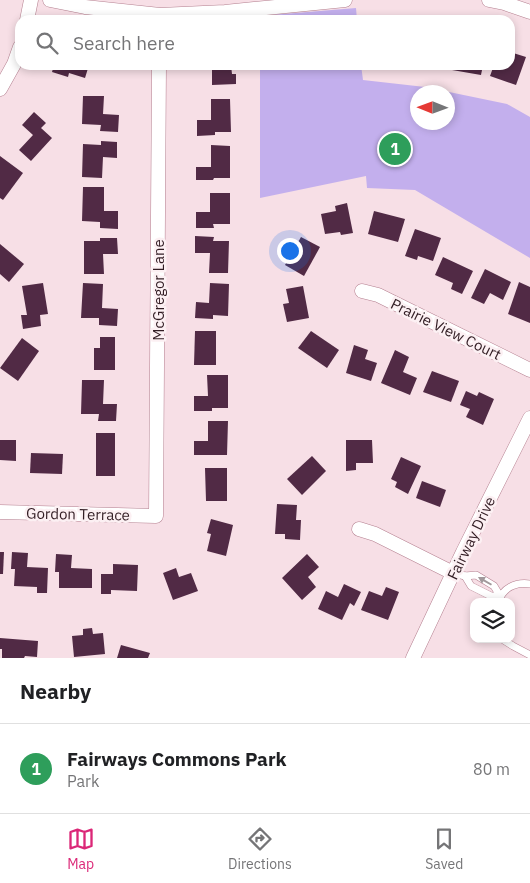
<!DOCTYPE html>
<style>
:root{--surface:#fff;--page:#f2f2f2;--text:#202124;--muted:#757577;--line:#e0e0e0;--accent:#db2777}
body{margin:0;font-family:"IBM Plex Sans",sans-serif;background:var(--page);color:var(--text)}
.controls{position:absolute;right:15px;bottom:15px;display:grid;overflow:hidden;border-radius:10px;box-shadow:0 2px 8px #0003}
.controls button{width:45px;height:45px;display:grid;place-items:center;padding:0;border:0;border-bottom:1px solid var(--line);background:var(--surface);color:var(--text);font:25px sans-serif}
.compass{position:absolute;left:410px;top:85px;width:45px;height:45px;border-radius:50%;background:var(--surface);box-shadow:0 2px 8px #0003;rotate:271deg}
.you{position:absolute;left:289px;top:250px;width:18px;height:18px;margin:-12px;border:4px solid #fff;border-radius:50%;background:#1a73e8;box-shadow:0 0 0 8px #1a73e833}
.badge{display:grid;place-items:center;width:32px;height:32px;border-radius:50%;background:var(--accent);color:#fff;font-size:16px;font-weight:700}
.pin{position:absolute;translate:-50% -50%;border:2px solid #fff;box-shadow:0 1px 5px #0006}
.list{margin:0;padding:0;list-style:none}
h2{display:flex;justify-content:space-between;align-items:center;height:65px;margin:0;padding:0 20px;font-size:21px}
h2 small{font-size:16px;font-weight:400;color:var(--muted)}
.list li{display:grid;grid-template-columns:32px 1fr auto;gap:15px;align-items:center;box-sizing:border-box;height:90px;padding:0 20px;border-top:1px solid var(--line)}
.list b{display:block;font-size:19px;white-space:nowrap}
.list p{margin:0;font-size:16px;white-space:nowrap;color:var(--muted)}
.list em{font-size:16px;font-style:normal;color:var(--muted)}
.icon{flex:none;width:28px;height:28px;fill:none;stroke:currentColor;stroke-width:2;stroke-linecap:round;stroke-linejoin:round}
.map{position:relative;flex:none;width:530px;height:658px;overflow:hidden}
.search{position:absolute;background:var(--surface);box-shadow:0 2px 8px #0003;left:15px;right:15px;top:15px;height:55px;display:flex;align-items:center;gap:12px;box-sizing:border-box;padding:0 18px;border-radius:15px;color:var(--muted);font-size:19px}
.sheet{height:155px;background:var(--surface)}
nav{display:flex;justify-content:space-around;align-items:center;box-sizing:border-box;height:70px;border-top:1px solid var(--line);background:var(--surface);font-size:14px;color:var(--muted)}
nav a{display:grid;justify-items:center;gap:2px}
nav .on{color:var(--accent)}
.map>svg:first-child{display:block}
.green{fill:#c3afed;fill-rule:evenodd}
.building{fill:#512a45}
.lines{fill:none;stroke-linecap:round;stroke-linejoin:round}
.service-casing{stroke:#b47f8f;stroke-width:8}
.minor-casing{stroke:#b47f8f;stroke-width:15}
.service{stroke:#fff;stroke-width:7}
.minor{stroke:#fff;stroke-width:14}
.oneway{fill:#a2999c}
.labels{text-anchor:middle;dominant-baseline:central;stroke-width:5;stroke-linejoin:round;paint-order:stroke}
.street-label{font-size:15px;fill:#311c23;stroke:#fcf0f3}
</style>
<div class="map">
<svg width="530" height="658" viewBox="0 0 530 658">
<rect width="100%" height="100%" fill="#f7dfe6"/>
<g class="green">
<path d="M356 8 357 20H259V16Z"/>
<path d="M260 65H361L363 80 425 87 507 104 530 117V258L415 190 367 188 366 176 260 198ZM448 92V122H418V92Z"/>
</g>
<g class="building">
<path d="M510 52 526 57 516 85 490 76 494 65H510Z"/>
<path d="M54 65H89L85 78 69 73 68 77 52 72Z"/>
<path d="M197 65H231L232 74H236V84L212 85V70H197Z"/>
<path d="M453 65H483L481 75 452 70Z"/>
<path d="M83 96H104L103 114 119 115 118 132 100 131 101 125 82 124Z"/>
<path d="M211 99H230L231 132H215V135L197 136V120H211Z"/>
<path d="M34 112 46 123 41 128 52 138 31 161 19 150 33 135 22 125Z"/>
<path d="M101 141 117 142V158L103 157 102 178 82 177 83 144 101 145Z"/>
<path d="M211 145 230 146V178H214L213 180H196V167H211Z"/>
<path d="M0 156 23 173 3 200 0 198Z"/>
<path d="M83 187H104V211H118V229L100 228V222L82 221Z"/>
<path d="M210 193H230V224H213L214 228H196V212H210Z"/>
<path d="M347 203 353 233 341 235 340 232 325 234 321 214 336 211 335 206Z"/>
<path d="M374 211 405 219 398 242 368 234Z"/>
<path d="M415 229 441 238 433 261 418 256 417 260 405 256Z"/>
<path d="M195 236 214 237 213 241H229L228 273H209L210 253H195Z"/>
<path d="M301 237 320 247 304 276 285 265Z"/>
<path d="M100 238H117L118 254H103L104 274H84V241H100Z"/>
<path d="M0 244 24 264 9 282 0 274Z"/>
<path d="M443 257 473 271 462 294 451 289 453 283 435 275Z"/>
<path d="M485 269 511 282 503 300 490 293 484 304 471 298Z"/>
<path d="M519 282 530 287V323L508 314Z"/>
<path d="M43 283 48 314 40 315 41 326 23 329 21 315H27L22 286Z"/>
<path d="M83 283 103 284 102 308 118 309 117 326 99 325V318H81Z"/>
<path d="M210 283 229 284 228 316 213 315V319L195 318 196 302 209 303Z"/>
<path d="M303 286 309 318 287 322 283 304 289 303 286 289Z"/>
<path d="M195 331H216V365H194Z"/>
<path d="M311 331 339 350 327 368 298 348Z"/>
<path d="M100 337H115V370H94V348H100Z"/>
<path d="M22 338 39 351 18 381 0 368Z"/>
<path d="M354 345 368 350 365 359 377 363 371 381 346 373Z"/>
<path d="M395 350 409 357 403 372 417 378 410 395 381 383Z"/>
<path d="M432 371 459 381 451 402 423 392Z"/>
<path d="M207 375H228V408H212V411H194V396H208Z"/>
<path d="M82 380H104L103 404H117L116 421H98L99 414H81Z"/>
<path d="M466 391 477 396 479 392 494 399 483 425 466 417 470 409 460 405Z"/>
<path d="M208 421H228L227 455H194V441H208Z"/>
<rect x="96" y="433" width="19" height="43"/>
<path d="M0 440H16V461L0 460Z"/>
<path d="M346 440H372L373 463H356V470L346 471Z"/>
<path d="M31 453 63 454 62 474 30 473Z"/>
<path d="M312 456 326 471 302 495 287 479Z"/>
<path d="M401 457 421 466 408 494 395 487 397 482 391 479Z"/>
<path d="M205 468H227V501H206Z"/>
<path d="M422 481 446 490 440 507 416 498Z"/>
<path d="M277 504 297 505 296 520H301L300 540 285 539V534H275Z"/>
<path d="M211 519 233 525 226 556 207 551 211 534 207 533Z"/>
<path d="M0 552H4L3 574H0Z"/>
<path d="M12 552 28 553 27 567 48 568 47 593H37V587L14 586 15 569H11Z"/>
<path d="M56 554 72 555 71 568 92 569V588H59V572H55Z"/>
<path d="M307 554 319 567 308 577 316 587 302 600 282 578Z"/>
<path d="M113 564 138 565 137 591 111 590V594H101V574H113Z"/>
<path d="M176 568 179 577 191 573 198 591 173 600 163 573Z"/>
<path d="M344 584 361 592 354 606 350 603 342 620 318 609 326 591 338 597Z"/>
<path d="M386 587 399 592 388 620 361 610 369 591 382 596Z"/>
<path d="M92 628 93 634 103 633 105 654 74 657 72 636 83 635V629Z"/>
<path d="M0 638 38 641 37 657 25 656 24 658H2V649H0Z"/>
<path d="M121 645 150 653 148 658H117Z"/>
</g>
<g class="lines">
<g class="service-casing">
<g id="service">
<path d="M453 573 465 576 476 575 494 586 500 596"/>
<path d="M465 576 471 586 491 596H500"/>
<path d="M498 602C503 588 515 582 530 584"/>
<path d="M502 639 513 646 530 655"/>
</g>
</g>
<g class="minor-casing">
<g id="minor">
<path d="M50 0 85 7 160 15 225 12 345 0"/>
<path d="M489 0 504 3 530 12"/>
<path d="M27 20 31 0"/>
<path d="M0 89 14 64 20 47"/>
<path d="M362 291 378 295 530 370"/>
<path d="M0 512 156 516 159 65"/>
<path d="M359 529 375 534 453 573"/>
<path d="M413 658 463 552 530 418"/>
</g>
</g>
<use href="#service" class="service"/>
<use href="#minor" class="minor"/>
</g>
<defs><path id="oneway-solid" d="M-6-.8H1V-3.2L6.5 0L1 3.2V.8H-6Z" transform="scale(1.25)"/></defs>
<use class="oneway" href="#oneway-solid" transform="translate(485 581) rotate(-150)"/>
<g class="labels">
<g class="street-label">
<text transform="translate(158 290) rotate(-90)">McGregor Lane</text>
<text transform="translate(446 329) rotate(26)">Prairie View Court</text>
<text transform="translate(78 514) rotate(1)">Gordon Terrace</text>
<text transform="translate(471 538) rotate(-64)">Fairway Drive</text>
</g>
</g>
</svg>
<div class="controls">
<button><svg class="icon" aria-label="layers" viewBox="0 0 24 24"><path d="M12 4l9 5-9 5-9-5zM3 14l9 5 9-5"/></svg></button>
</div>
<svg class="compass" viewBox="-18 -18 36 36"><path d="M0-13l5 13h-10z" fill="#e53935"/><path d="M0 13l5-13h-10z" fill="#757577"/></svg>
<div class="you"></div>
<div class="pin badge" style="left:395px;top:149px;background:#2e9e5b">1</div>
<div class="search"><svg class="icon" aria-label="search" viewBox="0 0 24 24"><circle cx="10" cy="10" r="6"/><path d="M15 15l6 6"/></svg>Search here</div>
</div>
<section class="sheet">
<h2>Nearby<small></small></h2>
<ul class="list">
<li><span class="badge" style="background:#2e9e5b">1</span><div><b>Fairways Commons Park</b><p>Park</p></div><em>80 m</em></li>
</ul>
</section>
<nav>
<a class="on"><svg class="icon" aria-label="map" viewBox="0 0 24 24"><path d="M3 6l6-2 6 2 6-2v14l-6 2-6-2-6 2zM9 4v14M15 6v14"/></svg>Map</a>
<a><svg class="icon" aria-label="directions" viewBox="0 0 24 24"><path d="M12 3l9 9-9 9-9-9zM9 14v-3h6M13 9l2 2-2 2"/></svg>Directions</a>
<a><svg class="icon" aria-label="saved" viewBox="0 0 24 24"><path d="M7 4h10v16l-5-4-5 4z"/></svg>Saved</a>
</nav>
